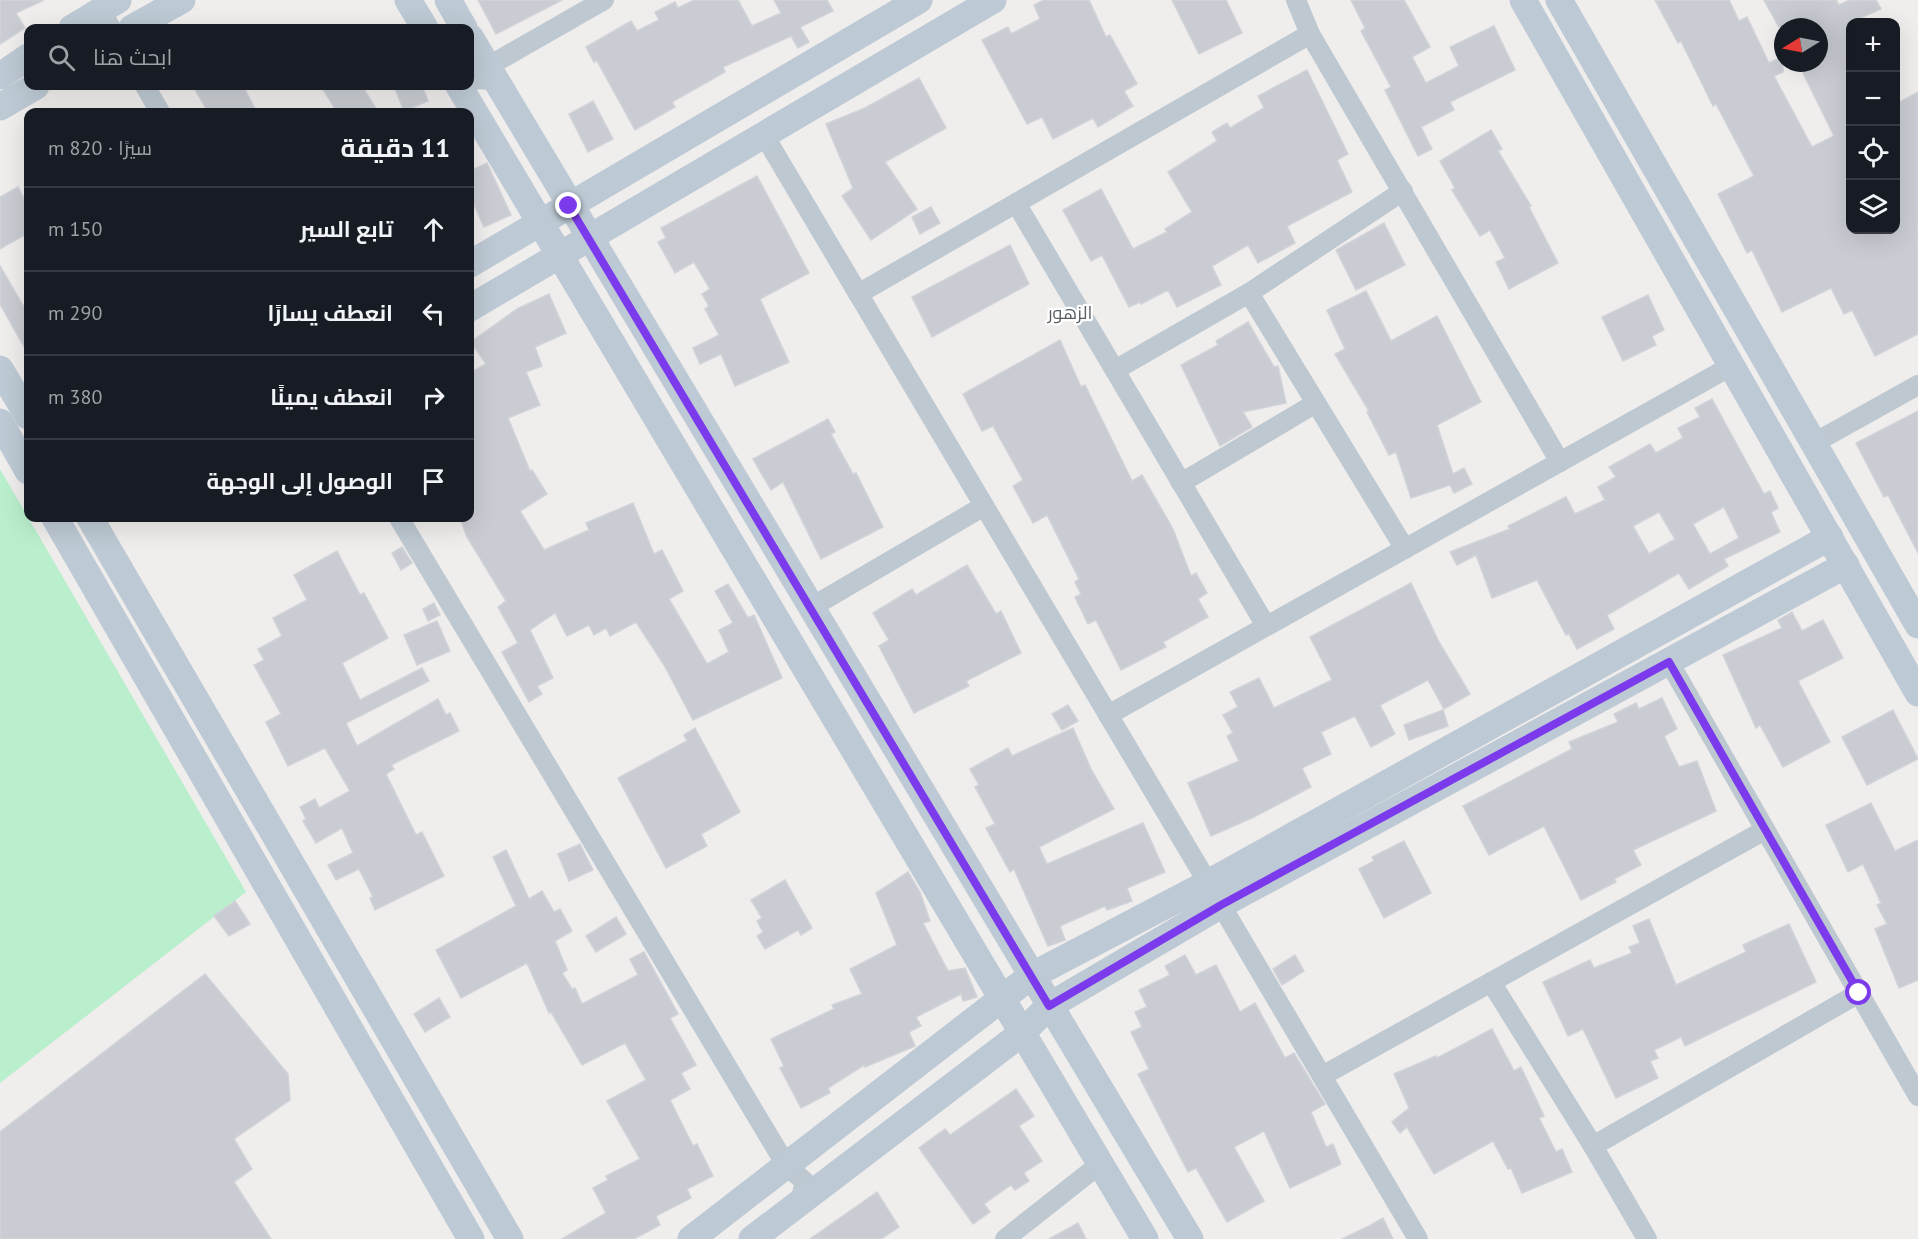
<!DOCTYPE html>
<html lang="ar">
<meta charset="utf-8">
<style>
:root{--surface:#171b24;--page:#20242c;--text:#f1f3f6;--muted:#9ea1a6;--line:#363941}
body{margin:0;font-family:"PT Sans",Cairo,sans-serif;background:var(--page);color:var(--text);direction:rtl}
.controls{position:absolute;right:18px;top:18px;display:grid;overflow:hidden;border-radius:12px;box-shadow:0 6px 24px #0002}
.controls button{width:54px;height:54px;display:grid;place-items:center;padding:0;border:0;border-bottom:2px solid var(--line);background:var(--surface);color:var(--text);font:30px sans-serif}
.compass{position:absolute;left:1774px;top:18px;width:54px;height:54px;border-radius:50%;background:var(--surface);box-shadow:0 6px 24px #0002;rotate:260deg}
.stop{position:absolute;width:18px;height:18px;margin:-14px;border:4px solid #7c3aed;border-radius:50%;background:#fff}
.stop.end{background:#7c3aed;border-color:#fff;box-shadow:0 2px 6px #0008}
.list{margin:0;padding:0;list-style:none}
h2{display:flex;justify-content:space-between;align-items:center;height:78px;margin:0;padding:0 24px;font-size:26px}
h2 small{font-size:20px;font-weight:400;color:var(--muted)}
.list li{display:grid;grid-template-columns:39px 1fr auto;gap:18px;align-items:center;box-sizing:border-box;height:84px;padding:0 24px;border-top:2px solid var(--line)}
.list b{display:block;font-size:22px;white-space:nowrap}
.list em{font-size:20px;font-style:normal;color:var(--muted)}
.icon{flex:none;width:33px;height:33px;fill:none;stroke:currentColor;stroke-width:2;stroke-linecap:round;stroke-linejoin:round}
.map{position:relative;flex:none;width:1918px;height:1239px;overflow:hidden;direction:ltr}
.search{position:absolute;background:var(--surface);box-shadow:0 6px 24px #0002;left:24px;top:24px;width:450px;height:66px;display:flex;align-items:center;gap:15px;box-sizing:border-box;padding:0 21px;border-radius:12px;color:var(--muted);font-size:22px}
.panel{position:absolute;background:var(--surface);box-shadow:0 6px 24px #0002;left:24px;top:108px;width:450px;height:414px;border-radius:12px;direction:rtl}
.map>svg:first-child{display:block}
.green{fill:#b9efcc}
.building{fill:#c9ccd2;stroke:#d1d3d9;stroke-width:1.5;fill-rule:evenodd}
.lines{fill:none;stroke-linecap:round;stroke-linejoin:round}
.street{stroke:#bdc8d0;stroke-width:20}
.secondary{stroke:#bdc9d4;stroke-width:27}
.route{stroke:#7c3aed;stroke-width:8}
.labels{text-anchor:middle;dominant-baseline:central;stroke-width:4.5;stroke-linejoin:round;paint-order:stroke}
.neighbourhood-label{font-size:18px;fill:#595d62;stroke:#fff}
</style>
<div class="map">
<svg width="1918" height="1239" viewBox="0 0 1918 1239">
<rect width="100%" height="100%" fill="#f0eded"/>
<path class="green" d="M0 469 246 892 0 1083Z"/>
<g class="building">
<path d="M0 0H44L16 13 25 28 0 44Z"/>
<path d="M478 0H562L496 34Z"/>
<path d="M694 0H738L752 26 781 13 774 0H827L833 11 800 27 809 42 798 48 791 36 723 67 725 72 672 102 675 107 635 130 597 61 594 62 586 47 631 21 637 31 659 20 655 12 675 2 678 8Z"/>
<path d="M1044 0H1089L1106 37 1110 35 1137 84 1124 91 1133 106 1098 127 1093 118 1053 139 1042 117 1027 124 982 40 1008 27 1011 34 1040 19 1034 5Z"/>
<path d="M1172 0H1226L1242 33 1199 54Z"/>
<path d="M1351 0H1404L1430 47 1412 57 1426 83 1459 66 1450 47 1494 26 1515 70 1450 102 1454 110 1421 127 1432 149 1418 156 1385 90 1391 87 1361 31 1365 28Z"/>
<path d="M1655 0H1729L1739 21 1747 17 1769 63 1783 56V72L1774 76 1812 147 1834 136 1800 67 1808 63H1819V27H1779L1764 0H1836L1839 5 1850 0H1876L1881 9 1851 22V230H1896V104L1918 92V334L1875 356 1852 310 1844 314 1831 288 1782 312 1752 250 1747 253 1718 194 1754 176 1716 104 1713 106 1681 41 1678 43Z"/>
<path d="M1307 70 1348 154 1337 160 1352 192 1287 226 1295 243 1258 263 1248 245 1212 266 1221 285 1177 307 1168 290 1141 304 1140 302 1129 307 1102 255 1091 261 1063 210 1101 189 1133 249 1167 232 1165 229 1192 212 1168 172 1217 141 1212 132 1227 123 1230 128 1264 108 1258 96Z"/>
<path d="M919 78 946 128 885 162 917 209 871 240 842 196 853 188 826 124 865 108Z"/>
<path d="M193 86H243L255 109 247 112H208Z"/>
<path d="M321 86H362L378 112H337Z"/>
<path d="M394 86H422L428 101 404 111Z"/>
<path d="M593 101 613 139 588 152 569 114Z"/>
<path d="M1491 130 1502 149 1498 151 1531 206 1529 207 1558 263 1509 289 1496 262 1505 258 1490 230 1480 236 1452 190 1455 188 1440 161Z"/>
<path d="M487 163 511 215 484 227 470 195V171Z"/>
<path d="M757 176 809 273 760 299 789 362 735 386 721 354 700 364 693 348 719 335 705 309 709 306 702 294 710 289 694 262 675 273 658 242 666 238 661 228Z"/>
<path d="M18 187 28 206V233L0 249V197Z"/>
<path d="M931 207 940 223 920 234 912 217Z"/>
<path d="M1384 223 1405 265 1356 290 1336 250Z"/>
<path d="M1010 245 1029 284 932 337 912 297Z"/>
<path d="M0 266 28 314V354L0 304Z"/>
<path d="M1366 291 1391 341 1437 316 1481 402 1437 425 1453 474 1464 468 1472 484 1454 493 1450 485 1411 498 1396 452 1389 455 1367 412 1369 411 1335 354 1345 349 1327 310Z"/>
<path d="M549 294 566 333 535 347 542 366 526 372 540 405 508 418 530 471 532 470 547 494 520 511 544 550 589 530 586 523 633 503 654 554 662 550 683 591 669 599 707 664 729 652 719 630 733 623 715 591 728 584 748 618 754 615 782 678 693 720 664 665 636 622 610 636 606 628 594 635 589 625 567 636 555 613 530 630 553 678 537 686 542 694 529 702 502 652 518 643 498 607 506 601 467 537 460 518H470V373L486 364 471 342 517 309Z"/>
<path d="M1648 295 1664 330 1652 336 1656 345 1623 361 1602 317Z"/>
<path d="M1248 322 1274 367 1278 366 1286 403 1243 412 1252 427 1220 446 1181 365 1218 345 1216 341Z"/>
<path d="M1060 340 1081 387 1085 385 1132 481 1142 475 1173 529 1191 576 1196 573 1207 593 1198 599 1208 617 1163 642 1166 647 1121 670 1096 620 1088 624 1075 597 1081 594 1075 582 1079 579 1047 515 1033 523 1013 486 1023 480 993 426 982 431 963 394Z"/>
<path d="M1712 399 1764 494 1770 491 1778 508 1771 512 1780 532 1724 559 1728 566 1689 589 1679 573 1607 615 1614 629 1577 649 1569 634 1566 635 1537 580 1492 598 1476 555 1457 565 1450 552 1510 529 1508 526 1566 497 1575 514 1605 500 1598 487 1616 477 1609 467 1650 444 1656 453 1683 438 1678 428 1700 417 1695 408ZM1724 507 1739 538 1710 554 1693 524ZM1659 512 1675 539 1649 554 1633 526Z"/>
<path d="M1918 411V553L1888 495 1884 497 1856 443Z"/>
<path d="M828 419 835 432 831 434 853 474 856 473 883 527 821 559 783 482 771 490 753 459Z"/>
<path d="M402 547 412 563 401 570 392 553Z"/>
<path d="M337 551 360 595 364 593 388 638 342 663 360 700 422 668 429 681 346 723 357 746 438 699 446 715 450 713 459 731 391 765 394 769 386 774 416 835 422 832 444 876 375 910 370 898 373 897 359 869 336 880 328 865 353 853 342 828 316 843 303 821 306 819 300 807 315 799 319 808 350 791 325 748 288 766 266 722 281 714 254 665 264 660 258 649 282 636 273 618 307 600 294 575Z"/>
<path d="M967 565 996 614 1001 611 1021 653 966 681 969 686 914 713 879 646 889 640 873 613 912 589 916 595Z"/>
<path d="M1411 583 1439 642 1470 694 1444 709 1428 680 1380 705 1395 734 1371 747 1355 716 1321 732 1331 754 1302 768 1311 787 1254 817 1211 836 1188 783 1239 761 1227 736 1233 733 1223 715 1238 707 1230 692 1259 678 1274 708 1332 680 1310 637Z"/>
<path d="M434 603 440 615 428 621 423 609Z"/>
<path d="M1792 612 1802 631 1823 620 1843 658 1798 681 1830 742 1783 767 1760 725 1756 728 1723 655 1782 628 1778 620Z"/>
<path d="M437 621 450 651 417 665 404 635Z"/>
<path d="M1662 698 1677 729 1664 736 1679 767 1697 761 1716 811 1633 850 1641 865 1614 879 1616 882 1581 900 1544 826 1489 855 1463 806 1572 749 1569 742 1618 722 1614 714 1636 703 1639 709Z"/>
<path d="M1068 705 1078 721 1062 730 1052 714Z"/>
<path d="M1443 710 1448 726 1409 740 1404 725Z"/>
<path d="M1893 710 1918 759 1867 785 1842 737Z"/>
<path d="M695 728 740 812 701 834 707 846 666 868 618 778 687 741 684 735Z"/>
<path d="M1073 728 1091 769 1114 809 1039 847 1047 864 1143 823 1165 872 1127 888 1132 901 1107 910 1105 906 1060 926 1065 940 1048 946 1014 869 1010 872 986 828 995 824 975 787 979 785 970 769 1008 748 1012 756Z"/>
<path d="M1871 803 1895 851 1918 840V980L1899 988 1875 929 1887 924 1877 905 1881 903 1863 864 1848 872 1826 825Z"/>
<path d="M1404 841 1431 893 1384 918 1359 869 1374 861 1372 857Z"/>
<path d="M580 844 593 870 569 881 558 854Z"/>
<path d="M506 850 529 899 542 891 554 912 560 909 572 931 555 941 567 970 562 973 572 989 575 988 582 1004 638 975 630 959 644 952 678 1014 670 1018 696 1065 681 1073 690 1089 670 1100 693 1146 697 1144 713 1176 687 1189 691 1198 656 1216 660 1225 634 1239H562L606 1213 593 1188 608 1180 606 1176 640 1159 607 1101 646 1080 625 1043 582 1065 551 1012 549 1013 527 963 461 998 436 950 516 906 493 857Z"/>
<path d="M908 872 920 892 930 921 923 923 948 971 965 968 977 997 963 1001 961 994 916 1017 921 1026 909 1032 915 1046 865 1067 864 1065 828 1088 830 1093 801 1108 780 1068 784 1066 771 1039 834 1009 832 1005 862 994 850 969 897 945 876 893Z"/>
<path d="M785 880 812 928 801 935 798 930 765 949 757 936 763 932 757 921 762 918 751 900Z"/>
<path d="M235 901 250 924 229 936 214 916Z"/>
<path d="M616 917 626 934 596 952 586 936Z"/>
<path d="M1649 919 1676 985 1746 952 1743 945 1789 924 1816 982 1685 1046 1681 1037 1654 1050 1658 1058 1650 1061 1658 1078 1616 1098 1583 1029 1568 1036 1543 982 1590 960 1594 968 1632 953 1629 947 1640 943 1633 926Z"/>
<path d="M1185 955 1196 975 1216 965 1240 1012 1255 1003 1285 1058 1294 1053 1325 1104 1311 1112 1326 1147 1333 1144 1341 1164 1290 1188 1264 1131 1234 1147 1264 1201 1227 1222 1196 1168 1188 1172 1138 1074 1149 1069 1131 1032 1142 1027 1135 1012 1147 1007 1139 990 1170 975 1165 966Z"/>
<path d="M1295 955 1304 971 1282 985 1273 969Z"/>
<path d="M205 974 288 1074 290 1100 234 1139 252 1169 234 1182 271 1239H0V1132Z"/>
<path d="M439 998 450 1017 425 1032 414 1014Z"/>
<path d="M1492 1029 1514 1071 1521 1067 1544 1116 1539 1118 1556 1152 1562 1149 1572 1172 1522 1193 1511 1168 1508 1169 1493 1141 1434 1174 1407 1127 1400 1133 1392 1122 1409 1108 1394 1074 1436 1056 1437 1058Z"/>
<path d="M1016 1089 1034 1116 1019 1126 1042 1161 1024 1173 1029 1181 1015 1190 1011 1185 984 1204 990 1212 973 1224 919 1148 945 1129 950 1135Z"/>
<path d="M877 1192 899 1227 881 1239H810Z"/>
<path d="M1383 1218 1393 1239H1342L1369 1226Z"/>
<path d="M1078 1223 1086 1239H1049Z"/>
</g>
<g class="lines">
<g class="street">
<path d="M1296 0 1310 34 1560 462"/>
<path d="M100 10 111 28"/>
<path d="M487 67 604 0"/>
<path d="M470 79 494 80"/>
<path d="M145 86 160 112"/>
<path d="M764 135 1208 883"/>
<path d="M1016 203 1266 626"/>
<path d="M1249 293 1405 549"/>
<path d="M858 294 1310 34"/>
<path d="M1115 370 1249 293 1403 191"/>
<path d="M1814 443 1918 385"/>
<path d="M1181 483 1316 403"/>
<path d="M399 518 786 1165 805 1182 800 1202"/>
<path d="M810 608 984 506"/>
<path d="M1669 662 1918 1096"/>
<path d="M1108 715 1733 365"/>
<path d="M1221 905 1418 1239"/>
<path d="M1491 982 1593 1146 1647 1239"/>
<path d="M1322 1076 1765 830"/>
<path d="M1593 1146 1859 993"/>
<path d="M1005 1239 1100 1164"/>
</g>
<g class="secondary">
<path d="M408 0 425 28"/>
<path d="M448 0 464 28"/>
<path d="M1523 0 1918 693"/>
<path d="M1559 0 1918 625"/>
<path d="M72 28 118 0"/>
<path d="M132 28 182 0"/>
<path d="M470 37 1190 1239"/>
<path d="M0 76 28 57"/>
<path d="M459 86 1145 1239"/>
<path d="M0 107 36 86"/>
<path d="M470 264 919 0"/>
<path d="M470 308 993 0"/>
<path d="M0 369 28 416"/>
<path d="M0 422 28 471"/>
<path d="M55 518 471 1239"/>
<path d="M90 518 510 1239"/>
<path d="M691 1239 1031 976 1208 883 1830 537"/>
<path d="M752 1239 1022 1033 1049 1006 1221 905 1846 565"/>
</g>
</g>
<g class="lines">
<path class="route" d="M569 206 1049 1006 1221 905 1669 662 1859 993"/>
</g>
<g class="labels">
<g class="neighbourhood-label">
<text x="1070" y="312">الزهور</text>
</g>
</g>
</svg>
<div class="controls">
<button>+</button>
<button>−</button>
<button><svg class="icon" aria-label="locate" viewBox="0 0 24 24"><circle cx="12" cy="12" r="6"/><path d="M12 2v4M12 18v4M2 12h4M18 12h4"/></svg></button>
<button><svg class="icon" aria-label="layers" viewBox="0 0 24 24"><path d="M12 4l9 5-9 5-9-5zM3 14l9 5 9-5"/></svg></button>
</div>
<svg class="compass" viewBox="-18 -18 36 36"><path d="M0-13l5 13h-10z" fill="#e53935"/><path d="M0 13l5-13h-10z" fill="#9ea1a6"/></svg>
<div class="stop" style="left:1859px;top:993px"></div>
<div class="stop end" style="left:569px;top:206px"></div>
<div class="search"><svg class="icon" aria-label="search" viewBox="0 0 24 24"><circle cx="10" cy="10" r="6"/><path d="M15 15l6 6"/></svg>ابحث هنا</div>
<section class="panel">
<h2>11 دقيقة<small>سيرًا · 820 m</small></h2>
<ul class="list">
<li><svg class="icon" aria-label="ahead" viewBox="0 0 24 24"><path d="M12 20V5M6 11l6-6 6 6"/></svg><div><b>تابع السير</b></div><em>150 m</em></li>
<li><svg class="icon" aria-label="left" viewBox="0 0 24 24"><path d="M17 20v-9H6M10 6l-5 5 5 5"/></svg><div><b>انعطف يسارًا</b></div><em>290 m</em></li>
<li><svg class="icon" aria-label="right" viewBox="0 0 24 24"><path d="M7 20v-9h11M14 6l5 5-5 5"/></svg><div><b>انعطف يمينًا</b></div><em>380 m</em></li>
<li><svg class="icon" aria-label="arrive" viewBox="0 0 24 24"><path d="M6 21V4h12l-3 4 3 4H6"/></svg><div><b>الوصول إلى الوجهة</b></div></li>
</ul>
</section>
</div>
